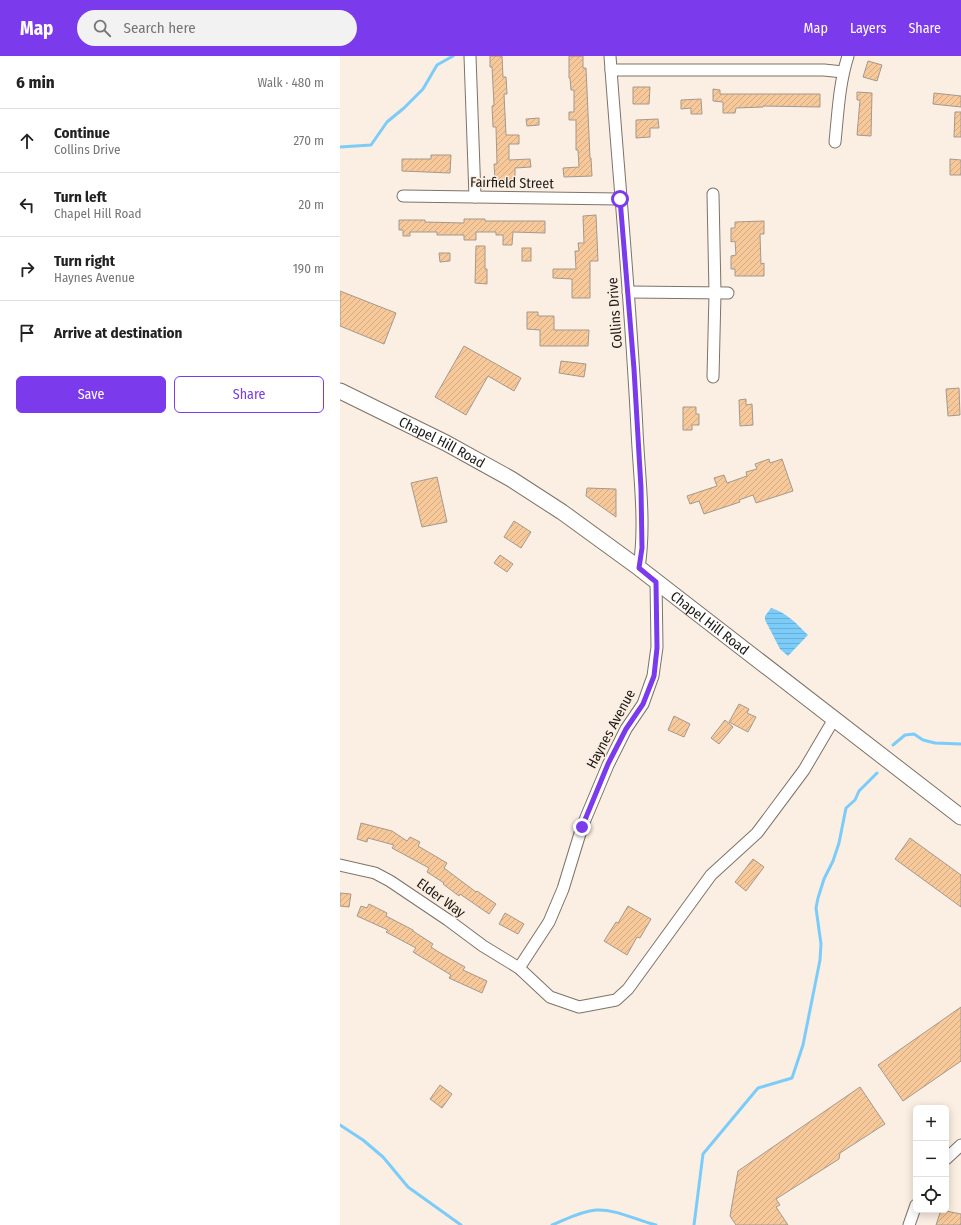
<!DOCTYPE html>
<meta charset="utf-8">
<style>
:root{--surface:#fff;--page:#f2f2f2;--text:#222;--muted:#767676;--line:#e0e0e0;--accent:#7c3aed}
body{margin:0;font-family:"Fira Sans Condensed",sans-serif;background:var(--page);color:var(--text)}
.controls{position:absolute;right:12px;bottom:12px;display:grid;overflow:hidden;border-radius:6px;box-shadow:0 2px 10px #0003}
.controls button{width:36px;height:36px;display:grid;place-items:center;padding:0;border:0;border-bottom:1px solid var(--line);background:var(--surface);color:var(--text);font:20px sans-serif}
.stop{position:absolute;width:12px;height:12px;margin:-9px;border:3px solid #7c3aed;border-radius:50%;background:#fff}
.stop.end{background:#7c3aed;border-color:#fff;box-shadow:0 1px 4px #0008}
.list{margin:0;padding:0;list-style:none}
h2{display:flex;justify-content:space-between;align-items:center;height:52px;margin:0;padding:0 16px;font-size:17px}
h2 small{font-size:13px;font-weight:400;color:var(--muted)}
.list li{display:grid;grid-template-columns:26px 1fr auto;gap:12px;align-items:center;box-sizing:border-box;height:64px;padding:0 16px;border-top:1px solid var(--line)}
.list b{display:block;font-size:15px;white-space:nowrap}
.list p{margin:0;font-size:13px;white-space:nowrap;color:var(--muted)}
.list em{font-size:13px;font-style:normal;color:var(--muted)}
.actions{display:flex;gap:8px;padding:12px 16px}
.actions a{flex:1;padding:9px 0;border:1px solid var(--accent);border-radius:6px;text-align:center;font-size:14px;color:var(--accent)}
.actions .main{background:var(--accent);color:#fff}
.icon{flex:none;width:22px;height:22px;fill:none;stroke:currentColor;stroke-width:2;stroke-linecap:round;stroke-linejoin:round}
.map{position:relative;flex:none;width:621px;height:1169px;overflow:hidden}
header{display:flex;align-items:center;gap:24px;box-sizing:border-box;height:56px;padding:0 20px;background:var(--accent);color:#fff}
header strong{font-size:19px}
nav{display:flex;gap:22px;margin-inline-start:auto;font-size:14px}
.search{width:280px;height:36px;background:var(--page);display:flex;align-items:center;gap:10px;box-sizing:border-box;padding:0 14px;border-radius:22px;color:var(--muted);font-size:15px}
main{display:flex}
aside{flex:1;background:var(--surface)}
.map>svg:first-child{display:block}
.water{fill:url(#water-rules)}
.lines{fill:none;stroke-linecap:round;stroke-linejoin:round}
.stream{stroke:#7cccf9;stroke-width:3}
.building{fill:url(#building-hatch);stroke:#a5998e}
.street-casing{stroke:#7e7368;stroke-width:13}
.secondary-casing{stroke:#7e7368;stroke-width:17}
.street{stroke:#fff;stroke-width:11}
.secondary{stroke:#fff;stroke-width:15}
.route{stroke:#7c3aed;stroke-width:5}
.labels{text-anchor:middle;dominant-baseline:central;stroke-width:3;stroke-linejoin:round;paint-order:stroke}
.street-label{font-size:14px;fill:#1d1915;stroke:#fbeee2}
</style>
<header>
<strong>Map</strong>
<div class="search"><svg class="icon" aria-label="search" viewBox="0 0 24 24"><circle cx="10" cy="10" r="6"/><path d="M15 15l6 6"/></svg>Search here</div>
<nav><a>Map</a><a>Layers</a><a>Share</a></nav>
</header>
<main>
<aside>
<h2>6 min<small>Walk · 480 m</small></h2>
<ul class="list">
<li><svg class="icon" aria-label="ahead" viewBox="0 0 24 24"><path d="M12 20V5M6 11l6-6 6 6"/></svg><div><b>Continue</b><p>Collins Drive</p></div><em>270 m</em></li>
<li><svg class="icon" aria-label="left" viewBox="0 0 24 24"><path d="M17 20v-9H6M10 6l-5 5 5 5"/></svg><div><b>Turn left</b><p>Chapel Hill Road</p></div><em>20 m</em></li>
<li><svg class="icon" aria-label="right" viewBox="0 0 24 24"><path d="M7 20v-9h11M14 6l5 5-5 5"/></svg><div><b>Turn right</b><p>Haynes Avenue</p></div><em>190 m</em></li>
<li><svg class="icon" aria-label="arrive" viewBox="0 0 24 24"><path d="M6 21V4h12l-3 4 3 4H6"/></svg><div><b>Arrive at destination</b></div></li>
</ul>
<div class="actions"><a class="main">Save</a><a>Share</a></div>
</aside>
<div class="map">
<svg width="621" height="1169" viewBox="0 0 621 1169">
<defs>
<pattern id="water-rules" width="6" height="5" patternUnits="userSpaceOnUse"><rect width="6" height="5" fill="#7cccf9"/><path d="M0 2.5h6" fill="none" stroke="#6bafd5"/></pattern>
<pattern id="building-hatch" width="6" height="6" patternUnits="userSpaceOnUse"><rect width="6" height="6" fill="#f7c899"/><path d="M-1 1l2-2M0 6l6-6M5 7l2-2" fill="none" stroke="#d3ab83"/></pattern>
</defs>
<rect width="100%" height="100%" fill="#fbeee2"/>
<path class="water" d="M431 552C446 556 458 569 468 579L448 600 440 593 425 564V560Z"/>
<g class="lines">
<g class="stream">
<path d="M0 91 31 89 47 66 64 52 83 33 97 9 113 0"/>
<path d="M553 689 565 679 574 678 583 684 595 687 621 688"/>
<path d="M0 1069 23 1084 43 1101 68 1131 121 1169"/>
<path d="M212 1169C225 1164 241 1155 256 1154 276 1153 296 1164 316 1169"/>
<path d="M354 1169 363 1098 418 1032 452 1022 463 989 480 904 481 888 476 852 478 842 484 823 493 805 499 787 506 752 515 744 519 735 537 717"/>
</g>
</g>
<g class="building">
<path d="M150 0H162L163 21H166L167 38H164L166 79H179V88H169V104L190 103 191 111 175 112V123L155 124 154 108H157L156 71H153L152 50 154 49 152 11H150Z"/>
<path d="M229 0H243V12H246L250 102H251L252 120 224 121 223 112 239 111 238 94H236V64H229V56H234V34H231L230 22H229Z"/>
<path d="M528 5 542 9 537 25 523 21Z"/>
<path d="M293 31H310L309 48H293Z"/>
<path d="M373 33 380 34V38H480V51L423 50V51L396 52 395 57H383V46L373 45Z"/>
<path d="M517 36 532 37 531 80 517 79 520 44H517Z"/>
<path d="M594 37 621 40V51L593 48Z"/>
<path d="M361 43 362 58H351V52L341 53V44Z"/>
<path d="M615 56H621V81H614Z"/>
<path d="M199 62V69L187 70 186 63Z"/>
<path d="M318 63 319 72H310V81L296 82V64Z"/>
<path d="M91 99H111L110 117 62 115V103H91Z"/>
<path d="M610 103 621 104V119H610Z"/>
<path d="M256 159 258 205H250V242H232V223L213 222V213H236L235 195H239L238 187H244L243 160Z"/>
<path d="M124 163H145V165H205V177L173 176 172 189H163V179H156V176H136V184H124V179H97V176H70V180H63V174H59V164H85V166L124 167Z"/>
<path d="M424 165V178H420L421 208 424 207V220H395V213H391V200L396 199 395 185 391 186V172H395V166Z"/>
<path d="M136 190H145V213H147V228L135 227Z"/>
<rect x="182" y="192" width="9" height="13"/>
<path d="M99 197H110V205L100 206Z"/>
<path d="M0 235 56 257 44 288 0 270Z"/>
<path d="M187 256H198V260H214V274H249L248 290H200V274L187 273Z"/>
<path d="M124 290 181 322 174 335 148 320 126 359 95 341Z"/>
<path d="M221 305 246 308 244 321 219 317Z"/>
<path d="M619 332 620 359 608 360 606 333Z"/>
<path d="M406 343V349L412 348 413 369 400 370 399 344Z"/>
<path d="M343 351H356V358H359V369H352V374H343Z"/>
<path d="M429 403 430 407 442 403 453 435 416 447 413 439 399 444 400 446 364 458 359 445 350 448 347 440 377 430 374 422 384 419 387 427 407 420 406 416 417 413 415 408Z"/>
<path d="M97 421 107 466 82 471 71 427Z"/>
<path d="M247 432 276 433V461L246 440Z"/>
<path d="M174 465 191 476 181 492 164 481Z"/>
<path d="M160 499 173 508 167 516 154 507Z"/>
<path d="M399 648 409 653 407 657 416 661 408 676 389 666Z"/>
<path d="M334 660 350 668 344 681 328 674Z"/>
<path d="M385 664 393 671 379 688 371 682Z"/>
<path d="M21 767 52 775 67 785 70 781 80 786 78 790 107 807 104 812 136 836 137 835 156 848 149 858 120 838 119 840 103 828 104 827 87 816 89 812 52 792 54 789 28 782 27 786 17 783Z"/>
<path d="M570 782 621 819V851L555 803Z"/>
<path d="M413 803 424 811 406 835 395 826Z"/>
<path d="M0 837 11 838 9 851 0 850Z"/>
<path d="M29 848 47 857 46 860 73 874V875L93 888 91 891 97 895 125 911 123 914 147 925 142 937 109 922 111 919 73 896 76 892 46 876 48 874 17 860 21 850 27 852Z"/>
<path d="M288 850 311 863 300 882 297 881 287 899 264 885 276 866 278 867Z"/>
<path d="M165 857 184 868 178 878 159 868Z"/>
<path d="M621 951V1005L563 1045 538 1009Z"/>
<path d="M100 1029 112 1038 102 1052 90 1043Z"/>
<path d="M520 1031 545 1068 500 1097 499 1103 436 1143 440 1149 436 1151 448 1169H396L390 1160 398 1115Z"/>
<path d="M601 1154 621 1158V1169H596Z"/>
</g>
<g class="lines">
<g class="street-casing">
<g id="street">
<path d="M130 0 135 141"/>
<path d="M270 0C279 125 291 249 297 374 299 420 306 467 299 512"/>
<path d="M271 14H484L503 16"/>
<path d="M495 86C498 57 499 28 508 0"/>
<path d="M63 140 280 143"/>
<path d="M288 236 388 237"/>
<path d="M373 321 375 237 373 138"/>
<path d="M0 809 35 817 50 825 108 864 143 890 179 912 210 941 239 951 276 944 288 933 371 819 417 777 464 714 494 663"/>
<path d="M179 912 209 866 223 833 242 771 268 709 286 673 303 648 313 620 317 591 316 526"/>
<path d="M606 1103 621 1089"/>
<path d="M569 1169 576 1149"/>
</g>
</g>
<g class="secondary-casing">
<g id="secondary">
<path id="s1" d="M0 335 106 387 171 423 222 456 299 512 621 761"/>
</g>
</g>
<use href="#street" class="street"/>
<use href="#secondary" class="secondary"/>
</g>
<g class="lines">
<path class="route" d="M242 771 268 708 286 673 303 648 314 620 317 592 316 526 299 512 302 492 301 432 294 313 280 143"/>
</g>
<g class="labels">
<g class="street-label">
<text transform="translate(172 127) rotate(1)">Fairfield Street</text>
<text transform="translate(275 257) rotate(-94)">Collins Drive</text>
<text stroke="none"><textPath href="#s1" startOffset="114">Chapel Hill Road</textPath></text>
<text stroke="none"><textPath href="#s1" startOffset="438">Chapel Hill Road</textPath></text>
<text transform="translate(271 673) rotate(-62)">Haynes Avenue</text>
<text transform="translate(101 842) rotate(36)">Elder Way</text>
</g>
</g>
</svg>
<div class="controls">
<button>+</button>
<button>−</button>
<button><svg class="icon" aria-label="locate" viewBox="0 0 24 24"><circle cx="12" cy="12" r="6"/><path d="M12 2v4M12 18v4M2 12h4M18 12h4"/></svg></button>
</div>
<div class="stop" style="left:280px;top:143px"></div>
<div class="stop end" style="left:242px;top:771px"></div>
</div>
</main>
